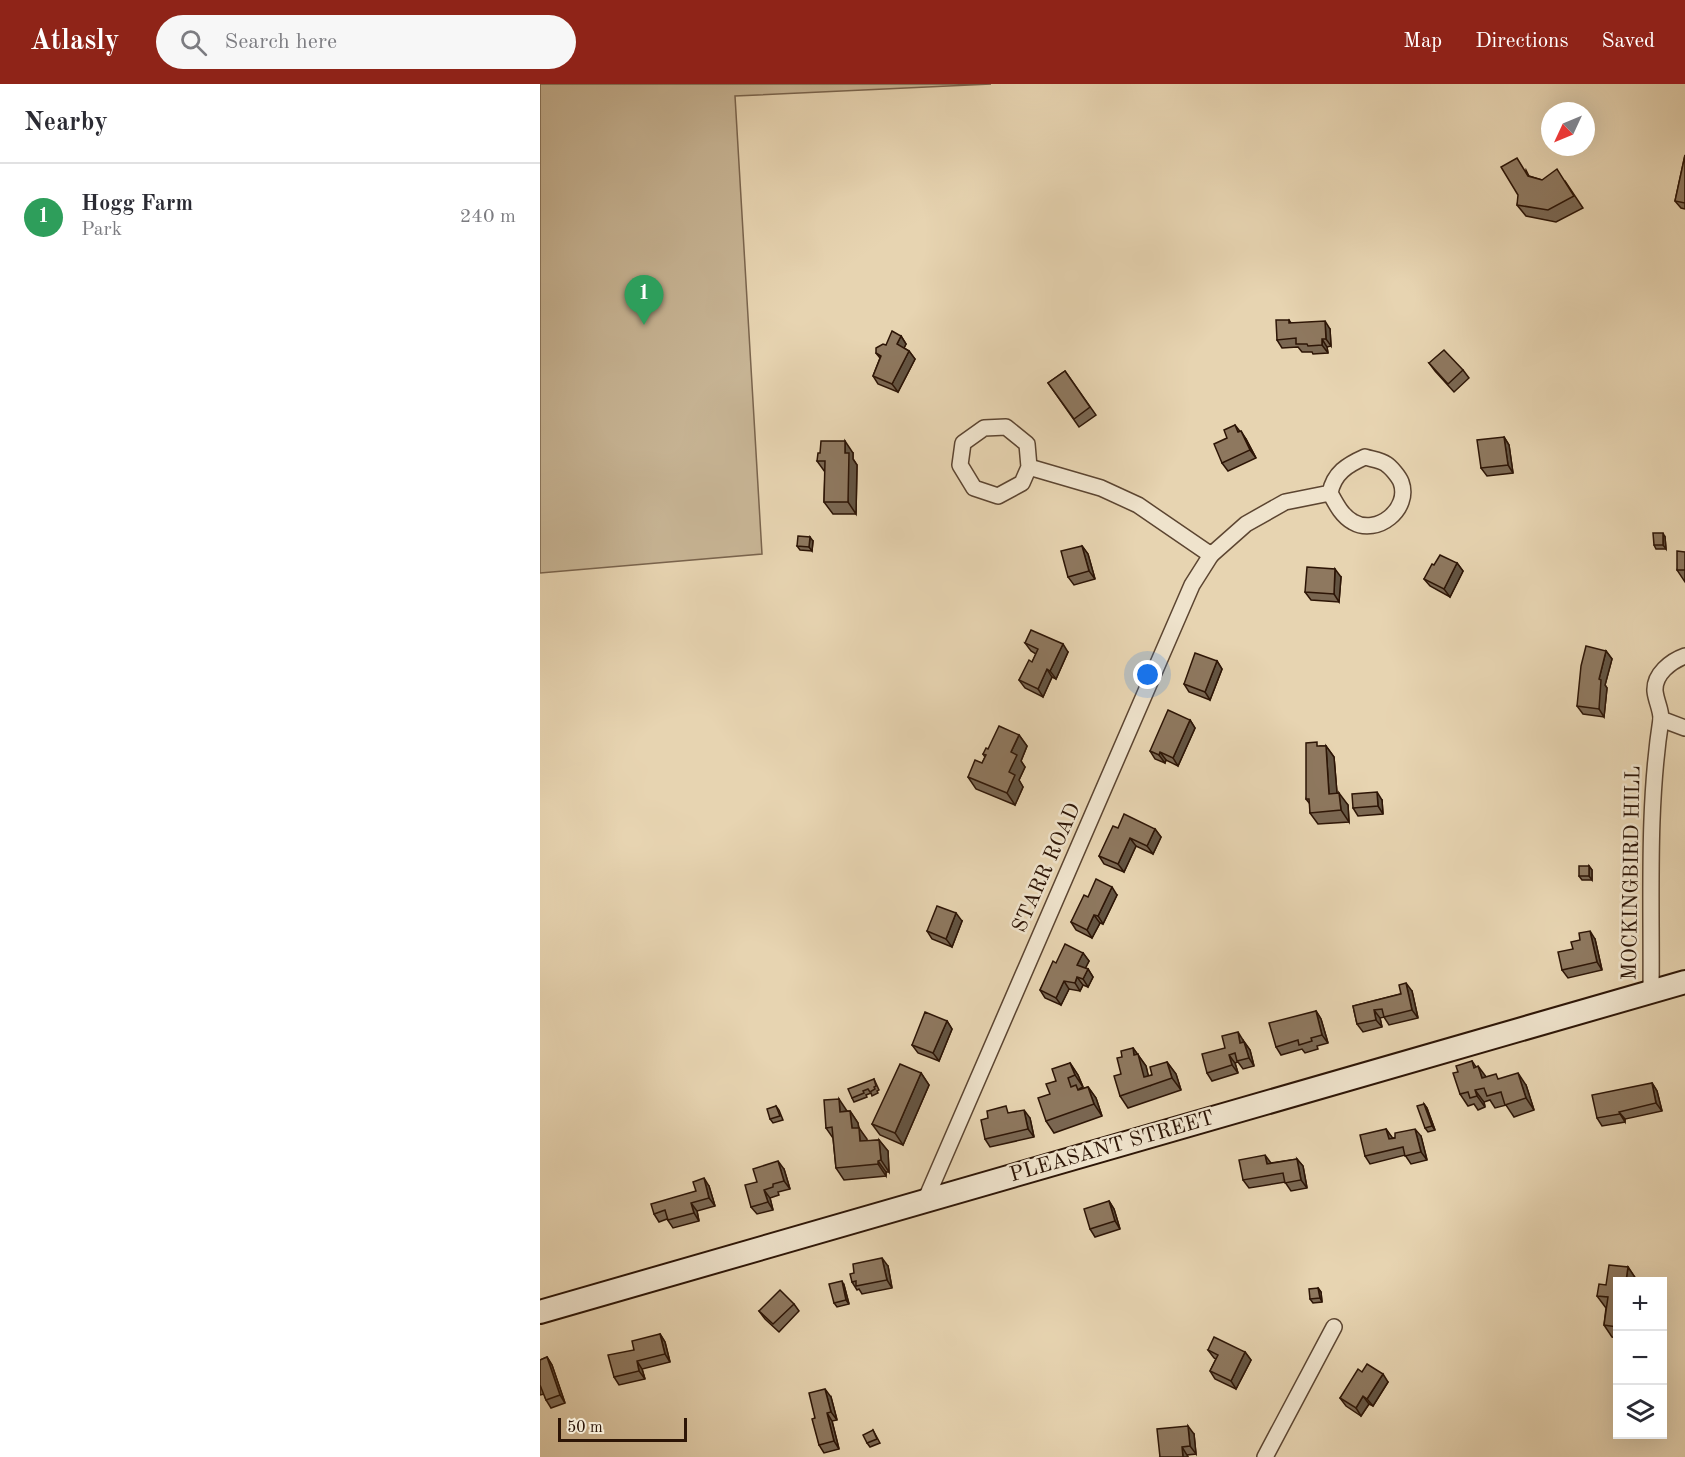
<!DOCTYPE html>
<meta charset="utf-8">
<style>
:root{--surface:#fff;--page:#f7f7f7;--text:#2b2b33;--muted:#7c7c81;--line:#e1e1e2;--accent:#8f2418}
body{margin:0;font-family:"Old Standard TT",serif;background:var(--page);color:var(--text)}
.controls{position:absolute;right:18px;bottom:18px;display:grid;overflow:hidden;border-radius:0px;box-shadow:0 6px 24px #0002}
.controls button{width:54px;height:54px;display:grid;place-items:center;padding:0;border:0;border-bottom:2px solid var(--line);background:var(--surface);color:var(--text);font:30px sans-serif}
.compass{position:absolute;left:1001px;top:18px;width:54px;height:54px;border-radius:50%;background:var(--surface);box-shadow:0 6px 24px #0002;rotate:226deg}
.scale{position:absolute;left:18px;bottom:15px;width:129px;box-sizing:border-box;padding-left:6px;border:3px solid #2d1506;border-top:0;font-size:16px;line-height:21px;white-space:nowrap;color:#2d1506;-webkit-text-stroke:4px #efe3cc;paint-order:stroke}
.you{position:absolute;left:608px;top:591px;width:21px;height:21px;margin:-15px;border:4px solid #fff;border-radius:50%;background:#1a73e8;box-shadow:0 0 0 9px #1a73e833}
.badge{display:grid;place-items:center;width:39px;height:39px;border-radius:50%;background:var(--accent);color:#fff;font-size:20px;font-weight:700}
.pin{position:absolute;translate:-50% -50px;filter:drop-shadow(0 2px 3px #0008)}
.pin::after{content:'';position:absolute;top:32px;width:21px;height:18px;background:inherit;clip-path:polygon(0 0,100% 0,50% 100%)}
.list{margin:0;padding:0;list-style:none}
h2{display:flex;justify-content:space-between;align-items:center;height:78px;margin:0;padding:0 24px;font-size:26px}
h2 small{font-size:20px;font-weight:400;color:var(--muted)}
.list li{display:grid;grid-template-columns:39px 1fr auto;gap:18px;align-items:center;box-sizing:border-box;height:108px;padding:0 24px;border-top:2px solid var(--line)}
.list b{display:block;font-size:22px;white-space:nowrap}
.list p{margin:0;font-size:20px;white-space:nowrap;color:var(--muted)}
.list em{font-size:20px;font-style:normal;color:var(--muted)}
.icon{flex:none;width:33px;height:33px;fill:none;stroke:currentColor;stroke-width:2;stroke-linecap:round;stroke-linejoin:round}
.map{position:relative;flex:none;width:1145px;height:1373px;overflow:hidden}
header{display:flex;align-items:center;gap:36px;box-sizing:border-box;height:84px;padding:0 30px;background:var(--accent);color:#fff}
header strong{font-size:28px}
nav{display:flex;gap:33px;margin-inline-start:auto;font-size:21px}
.search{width:420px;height:54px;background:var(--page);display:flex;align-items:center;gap:15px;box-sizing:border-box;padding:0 21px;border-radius:33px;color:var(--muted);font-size:22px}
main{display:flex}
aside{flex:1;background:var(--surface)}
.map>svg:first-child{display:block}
.green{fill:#c7b494;stroke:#7a644d;stroke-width:1.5}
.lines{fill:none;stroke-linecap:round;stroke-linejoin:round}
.minor-casing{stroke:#5c4531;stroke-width:18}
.secondary-casing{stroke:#2d1506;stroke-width:26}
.minor{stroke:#efe3cc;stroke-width:15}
.secondary{stroke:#efe3cc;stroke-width:22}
.wall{fill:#7a6752;stroke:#2d1506;stroke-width:1.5}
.shaded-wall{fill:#635442;stroke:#2d1506;stroke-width:1.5}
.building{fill:#8e785f;stroke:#2d1506;stroke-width:1.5}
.labels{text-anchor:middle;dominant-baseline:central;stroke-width:5;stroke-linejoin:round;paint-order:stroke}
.street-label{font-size:21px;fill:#2d1506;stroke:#efe3cc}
</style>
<header>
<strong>Atlasly</strong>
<div class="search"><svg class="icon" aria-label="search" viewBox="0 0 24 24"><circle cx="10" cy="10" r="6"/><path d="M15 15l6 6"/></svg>Search here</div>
<nav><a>Map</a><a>Directions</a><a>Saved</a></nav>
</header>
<main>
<aside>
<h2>Nearby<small></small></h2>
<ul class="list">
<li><span class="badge" style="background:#2e9e5b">1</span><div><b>Hogg Farm</b><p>Park</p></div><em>240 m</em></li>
</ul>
</aside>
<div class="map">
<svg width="1145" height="1373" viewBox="0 0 1145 1373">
<rect width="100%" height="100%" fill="#e7d4b1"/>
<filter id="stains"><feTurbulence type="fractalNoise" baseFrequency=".00333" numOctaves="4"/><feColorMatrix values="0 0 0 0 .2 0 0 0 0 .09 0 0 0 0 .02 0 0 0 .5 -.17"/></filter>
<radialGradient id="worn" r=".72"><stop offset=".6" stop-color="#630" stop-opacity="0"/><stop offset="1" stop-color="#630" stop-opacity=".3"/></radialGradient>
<path class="green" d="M0 0H451L195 12 222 470 0 489Z"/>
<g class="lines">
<g class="minor-casing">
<g id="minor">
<path d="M489 383 487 360 466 343 444 344 423 359 420 381 434 404 458 412 482 399 489 383 561 404 598 421 671 471 706 440 745 418 790 409C796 420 802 432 813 438 837 452 871 425 861 398 859 393 851 383 846 380 841 376 831 375 825 373 807 381 794 389 790 409"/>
<path d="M1145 572C1131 577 1114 590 1115 607 1116 617 1121 625 1121 635L1145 644"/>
<path d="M1111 908C1112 817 1107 725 1121 635"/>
<path d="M385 1117 652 501 671 471"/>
<path d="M725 1373 794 1243"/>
</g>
</g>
<g class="secondary-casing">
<path id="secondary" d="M0 1228 1145 898"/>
</g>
<use href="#minor" class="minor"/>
<use href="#secondary" class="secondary"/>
</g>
<g class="wall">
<path d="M1145 71V125L1141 124 1135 117Z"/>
<path d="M986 86 989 92 1002 96 1025 97 1043 124 1016 138 986 132 977 121Z"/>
<path d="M749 236 751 239 790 245 791 262 787 263 788 269 773 270 772 268H762L758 263 742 264 737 256Z"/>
<path d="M361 252 366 260 364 264 369 267 375 275 358 308 338 300 333 292 340 274 336 269 346 261Z"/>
<path d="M889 279 923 286 929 294 914 308 895 287Z"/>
<path d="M525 287 556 331 539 343 508 299Z"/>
<path d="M695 341 706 355 716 374 688 387 682 379 687 354Z"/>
<path d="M964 353 969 361 973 389 947 392 941 384Z"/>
<path d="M313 369V375L317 381 316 430H293L284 418 285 388 277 377Z"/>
<path d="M1125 453 1126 465H1116L1114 461Z"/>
<path d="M273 457 272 467 260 466 257 462Z"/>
<path d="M542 462 548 470 555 495 534 501 528 493Z"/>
<path d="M1145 468V498L1137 486Z"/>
<path d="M917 479 923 487 910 513 890 502 884 495Z"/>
<path d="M801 493 799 518 771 516 765 508Z"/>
<path d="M485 559 528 568 516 595 512 593 503 613 485 604 479 596 492 578 496 570 491 567Z"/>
<path d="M1066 567 1072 575 1065 601 1067 604 1064 633 1043 630 1037 622Z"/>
<path d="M677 577 682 585 670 616 649 608 644 600Z"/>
<path d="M650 636 655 644 638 682 626 676 625 679 615 675 610 667Z"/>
<path d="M479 651 487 662 481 677 485 683 479 696 483 703 475 721 436 705 428 693 442 679 445 673 443 670 448 665Z"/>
<path d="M780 662H786L794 673 797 709 808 721 809 738 778 740 770 729V720L766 715Z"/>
<path d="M842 716 843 730 818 732 813 724Z"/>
<path d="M578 744 615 745 621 753 613 770 596 762 584 788 564 780 559 772Z"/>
<path d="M1049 782 1052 786V796H1042L1039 792Z"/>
<path d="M577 811 563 840 560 839 552 854 536 846 531 838 548 813Z"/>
<path d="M422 837 412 863 392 855 387 847Z"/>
<path d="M1055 855 1062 886 1028 894 1022 886 1033 865Z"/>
<path d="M543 869 549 877 545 884 548 885 553 893 548 903 543 901 540 907 529 905 521 921 505 914 500 906 516 879Z"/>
<path d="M872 907 878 934 849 941 844 933 840 934 842 943 823 948 817 940 813 922Z"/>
<path d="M776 927 781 935 788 959 777 962 778 965 765 969 762 965 741 971 736 963Z"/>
<path d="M407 937 412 945 399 977 378 969 372 961Z"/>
<path d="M703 956 710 966 714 982 703 985 698 978 695 979 698 989 672 997 667 989 685 964Z"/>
<path d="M593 964 606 982 608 992 612 991 627 978 636 990 641 1006 588 1024 580 1012 581 990 582 973Z"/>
<path d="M932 977 936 983 946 993 960 995 986 1001 994 1026 974 1033 966 1021 955 1024 950 1016 944 1018 945 1023 938 1026 934 1020 928 1022 920 1010 918 988Z"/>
<path d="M530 979 538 991 543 1003 539 1005V1006L548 1003 556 1014 562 1032 514 1049 506 1037 516 997Z"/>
<path d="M381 989 389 1001 363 1061 340 1051 332 1040Z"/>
<path d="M334 995 339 1006 337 1007 338 1009 332 1012 331 1009 326 1011 327 1013 314 1018 312 1014Z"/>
<path d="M1112 999 1117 1007 1122 1027 1085 1035V1038L1062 1042 1057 1034Z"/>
<path d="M884 1020 887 1024 895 1046 888 1048 885 1044Z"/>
<path d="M236 1022 239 1026 243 1036 233 1039 230 1035Z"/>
<path d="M307 1027H310L318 1039 319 1044 327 1057 339 1056 348 1067 349 1088H346V1092L304 1096 296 1084 293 1054 286 1044Z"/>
<path d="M470 1029 490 1034 494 1053 450 1063 445 1055Z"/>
<path d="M846 1045 852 1054 881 1052 887 1076 871 1080 865 1071 830 1080 825 1072Z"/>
<path d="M757 1075 763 1082 767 1104 751 1107 745 1098 709 1104 703 1096 731 1079Z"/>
<path d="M244 1085 250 1105 238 1108 239 1111 230 1114 233 1126 217 1130 211 1123 217 1098Z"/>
<path d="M169 1102 175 1122 157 1127 159 1137 133 1144 127 1135 119 1138 114 1130Z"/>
<path d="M569 1117 574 1125 580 1145 555 1153 550 1145Z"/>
<path d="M348 1182 352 1204 322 1210 319 1205 317 1206 312 1198Z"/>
<path d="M1088 1183 1096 1195 1077 1197V1254L1072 1253 1064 1241 1066 1224 1057 1212 1066 1201Z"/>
<path d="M304 1201 309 1220 297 1223 294 1219Z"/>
<path d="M778 1204 781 1208 782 1218 773 1219 770 1215Z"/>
<path d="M254 1220 259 1227 239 1248 225 1235 219 1227Z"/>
<path d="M120 1250 125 1258 130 1278 102 1285 105 1295 79 1301 74 1293 94 1266Z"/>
<path d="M668 1266 705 1268 711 1276 696 1305 675 1295 670 1287 676 1275 674 1274Z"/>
<path d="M7 1273 12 1281 25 1319 11 1324 6 1316 4 1310 0 1311V1276Z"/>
<path d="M822 1288 848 1298 833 1322 829 1320 821 1332 806 1322 800 1314Z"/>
<path d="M291 1313 297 1336 292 1337 299 1365 284 1369 279 1361 275 1334Z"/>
<path d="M333 1346 340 1359 330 1363 327 1359Z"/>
<path d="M654 1350 656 1370 647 1371 648 1373H620Z"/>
</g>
<g class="shaded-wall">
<path d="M785 237 790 245 791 262 786 255Z"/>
<path d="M361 252 366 260 362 268 357 260Z"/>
<path d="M782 255 787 263 788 269 782 261Z"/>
<path d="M369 267 375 275 358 308 352 300Z"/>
<path d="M701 347 706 355 716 374 710 366Z"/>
<path d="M964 353 969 361 973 389 968 381Z"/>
<path d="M305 357 313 369V375L317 381 316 430 308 418 305 369Z"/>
<path d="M1123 449 1125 453 1126 465 1123 461Z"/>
<path d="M270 453 273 457 272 467 269 463Z"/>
<path d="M542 462 548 470 555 495 549 487Z"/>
<path d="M917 479 923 487 910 513 904 505Z"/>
<path d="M795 485 801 493 799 518 794 510Z"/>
<path d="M523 560 528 568 516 595 510 587Z"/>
<path d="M1066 567 1072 575 1065 601 1067 604 1064 633 1059 625V595Z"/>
<path d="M677 577 682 585 670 616 665 608Z"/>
<path d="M507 585 512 593 503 613 498 605Z"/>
<path d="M650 636 655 644 638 682 633 674Z"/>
<path d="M479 651 487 662 481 677 485 683 479 696 483 703 475 721 467 709 471 668Z"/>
<path d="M786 662 794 673 798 721 789 710Z"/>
<path d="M620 668 626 676 625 679 619 671Z"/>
<path d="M837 708 842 716 843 730 838 722Z"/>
<path d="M799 709 808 721 809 738 801 726Z"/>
<path d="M615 745 621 753 613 770 607 762Z"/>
<path d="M590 754 596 762 584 788 578 780Z"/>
<path d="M1049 782 1052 786V796L1049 792Z"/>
<path d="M572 803 577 811 563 840 558 832Z"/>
<path d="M416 829 422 837 412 863 406 855Z"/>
<path d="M554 831 560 839 552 854 547 846Z"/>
<path d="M1050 847 1055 855 1062 886 1057 878Z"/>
<path d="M543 869 549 877 543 889 537 881Z"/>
<path d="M548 885 553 893 548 903 543 895Z"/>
<path d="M537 893 543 901 540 907 535 899Z"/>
<path d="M524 897 529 905 521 921 516 914Z"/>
<path d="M866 899 872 907 878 934 872 926Z"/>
<path d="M834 926 840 934 842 943 836 936Z"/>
<path d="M776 927 781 935 788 959 782 951Z"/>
<path d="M407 937 412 945 399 977 393 969Z"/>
<path d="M698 948 703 956 706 967 700 959Z"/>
<path d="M704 958 710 966 714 982 709 974Z"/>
<path d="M593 964 606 982 611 1002 604 993 594 971Z"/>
<path d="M689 971 695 979 698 989 692 981Z"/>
<path d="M627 978 636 990 641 1006 632 994Z"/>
<path d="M530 979 538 991 543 1003 535 991Z"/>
<path d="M938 982 947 994H942Z"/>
<path d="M381 989 389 1001 363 1061 355 1049Z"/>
<path d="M978 989 986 1001 994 1026 986 1014Z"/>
<path d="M1112 999 1117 1007 1122 1027 1116 1019Z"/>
<path d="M548 1003 556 1014 562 1032 554 1020Z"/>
<path d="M935 1006 944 1018 945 1023 937 1012Z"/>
<path d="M299 1015 307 1027 300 1028Z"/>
<path d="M884 1020 887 1024 895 1046 892 1042Z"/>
<path d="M484 1026 490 1034 494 1053 488 1045Z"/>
<path d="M310 1027 318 1039 320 1056 312 1044Z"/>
<path d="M1079 1028 1085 1035V1038L1080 1030Z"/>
<path d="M319 1044 327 1055 328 1069 320 1057Z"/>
<path d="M846 1045 852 1053 854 1063 849 1055Z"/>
<path d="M875 1045 881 1052 887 1076 881 1068Z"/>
<path d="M339 1056 348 1067 349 1088 341 1076Z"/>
<path d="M725 1071 731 1079 732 1088 727 1080Z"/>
<path d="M757 1075 763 1082 767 1104 761 1096Z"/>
<path d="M238 1077 244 1085 250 1105 244 1097Z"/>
<path d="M338 1077 346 1088V1092L338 1080Z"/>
<path d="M164 1094 169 1102 175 1122 169 1114Z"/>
<path d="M224 1106 230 1114 233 1126 228 1118Z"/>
<path d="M569 1117 574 1125 580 1145 575 1137Z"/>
<path d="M151 1119 157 1127 159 1137 154 1129Z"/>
<path d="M342 1174 348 1182 352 1204 347 1196Z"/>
<path d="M1088 1183 1096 1195V1197H1086Z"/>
<path d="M302 1197 304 1201 309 1220 306 1216Z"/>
<path d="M778 1204 781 1208 782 1218 780 1214Z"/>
<path d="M120 1250 125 1258 130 1278 125 1270Z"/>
<path d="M705 1268 711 1276 696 1305 691 1297Z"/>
<path d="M7 1273 12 1281 25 1319 20 1311Z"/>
<path d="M97 1277 102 1285 105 1295 99 1287Z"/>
<path d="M843 1290 848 1298 833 1322 827 1315Z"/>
<path d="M285 1305 291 1313 297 1336 291 1328Z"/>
<path d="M823 1312 829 1320 821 1332 816 1324Z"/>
<path d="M287 1329 292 1337 299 1365 294 1357Z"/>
<path d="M648 1342 654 1350 656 1370 650 1362Z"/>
<path d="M642 1363 647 1371 648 1373H643Z"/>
</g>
<g class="building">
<path d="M1145 71V119L1135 117Z"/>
<path d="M977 74 988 92 1002 96 1017 85 1034 112 1008 126 977 121 978 111 961 83Z"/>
<path d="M736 236H749V239L785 237 786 255H782V261L768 262 767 260H756V254L737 256Z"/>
<path d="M352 247 361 252 357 260 369 267 352 300 333 292 341 272 336 269V264L343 260 346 261Z"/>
<path d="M904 266 923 286 908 300 889 279Z"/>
<path d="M525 287 550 323 534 335 508 299Z"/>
<path d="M695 341 698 348 701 347 710 366 682 379 674 360 687 354 684 346Z"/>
<path d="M964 353 968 381 941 384 937 356Z"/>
<path d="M281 357H305V369H309L308 418H284L285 377H277L278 369H280Z"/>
<path d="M1113 449H1123V461H1114Z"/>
<path d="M258 452 270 453 269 463 257 462Z"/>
<path d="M542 462 549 487 528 493 521 467Z"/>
<path d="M1137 467 1145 468V486H1137Z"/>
<path d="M900 471 917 479 904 505 884 495 892 480 894 481Z"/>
<path d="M767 483 795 485 794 510 765 508Z"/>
<path d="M491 546 523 560 510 587 507 585 498 605 479 596 489 576 492 578 498 565 485 559Z"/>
<path d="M1046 562 1066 567 1059 595 1061 596 1059 625 1037 622 1041 582Z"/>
<path d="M655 569 677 577 665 608 644 600Z"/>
<path d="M628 626 650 636 633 674 620 668 619 671 610 667Z"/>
<path d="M459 642 479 651 471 668 477 671 469 688 475 691 467 709 428 693 435 676 442 679 446 671 443 670 446 664 448 665Z"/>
<path d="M777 658V662H786L789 710 799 709 801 726 770 729 769 715H766V659Z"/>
<path d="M837 708 838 722 813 724 812 710Z"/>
<path d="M584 730 615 745 607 762 590 754 578 780 559 772 573 742 578 744Z"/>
<rect x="1039" y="782" width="10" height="10"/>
<path d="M556 795 572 803 558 832 554 831 547 846 531 838 544 811 548 813Z"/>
<path d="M397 822 416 829 406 855 387 847Z"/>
<path d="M1050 847 1057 878 1022 886 1018 868 1033 865 1031 858 1040 856 1039 849Z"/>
<path d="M525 860 543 869 537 881 548 885 543 895 537 893 535 899 524 897 516 914 500 906 513 877 516 879Z"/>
<path d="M866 899 872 926 844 933 842 925 834 926 836 936 817 940 813 922 861 910 859 901Z"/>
<path d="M776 927 782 951 771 954 772 957 759 961 758 956 736 963 729 939Z"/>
<path d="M385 928 407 937 393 969 372 961Z"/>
<path d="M698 948 700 959 704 958 709 974 697 977 695 969 689 971 692 981 667 989 662 970 685 964 682 952Z"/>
<path d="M593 964 594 971 598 970 604 993 612 991 610 983 627 978 632 994 580 1012 574 992 581 990 577 974 582 973 581 967Z"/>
<path d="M932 977 934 984 938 982 942 994 956 990 958 995 978 989 986 1014 965 1021 961 1008 947 1012 944 1004 935 1006 937 1012 930 1014 928 1008 920 1010 913 989 918 988 916 982Z"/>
<path d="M530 979 535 991 528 994 531 1003 536 1001 538 1006 548 1003 554 1020 506 1037 498 1014 510 1010 506 1000 516 997 512 985Z"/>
<path d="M360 980 381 989 355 1049 332 1040Z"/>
<path d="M334 995 336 1002 334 1003 335 1005 330 1008 328 1005 323 1007 324 1009 312 1014 308 1005Z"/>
<path d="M1112 999 1116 1019 1079 1028 1080 1030 1057 1034 1052 1011Z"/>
<path d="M299 1015 300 1028 310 1027 312 1044H319L320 1057 339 1056 341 1076 338 1077V1080L296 1084 292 1043 286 1044 284 1016Z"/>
<path d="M884 1020 892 1042 885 1044 877 1022Z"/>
<path d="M236 1022 240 1032 230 1035 227 1025Z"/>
<path d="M466 1022 468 1029 484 1026 488 1045 445 1055 441 1036 448 1034 447 1027Z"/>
<path d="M846 1045 849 1055 855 1054V1049L875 1045 881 1068 865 1072 863 1063 825 1072 820 1051Z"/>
<path d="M725 1071 727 1080 757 1075 761 1096 745 1099 743 1089 703 1096 699 1076Z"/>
<path d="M238 1077 244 1097 233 1100V1103L224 1106 228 1118 211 1123 205 1101 217 1098 213 1085Z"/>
<path d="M164 1094 169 1114 151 1119 154 1129 128 1136 125 1126 114 1130 111 1120 156 1107 153 1098Z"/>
<path d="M569 1117 575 1137 550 1145 544 1125Z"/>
<path d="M342 1174 347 1196 316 1202V1197L312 1198 310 1190 314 1189 313 1180Z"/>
<path d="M1069 1181 1088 1183 1086 1197H1077V1243L1064 1241 1068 1213 1057 1212 1059 1200 1066 1201Z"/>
<path d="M302 1197 306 1216 294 1219 289 1200Z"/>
<path d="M778 1204 780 1214 770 1215 769 1205Z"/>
<path d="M240 1206 254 1220 233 1240 219 1227Z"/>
<path d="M120 1250 125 1270 97 1277 99 1287 74 1293 68 1271 94 1266 92 1257Z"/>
<path d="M674 1253 705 1268 691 1297 670 1287 678 1271 668 1266Z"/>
<path d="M7 1273 20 1311 6 1316 0 1301V1276Z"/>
<path d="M827 1280 843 1290 827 1315 823 1312 816 1324 800 1314 818 1285 822 1288Z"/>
<path d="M285 1305 291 1328 287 1329 294 1357 279 1361 272 1335 275 1334 269 1309Z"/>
<path d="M648 1342 650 1362 642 1363 643 1373H620L617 1345Z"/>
<path d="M333 1346 337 1355 327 1359 323 1351Z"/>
</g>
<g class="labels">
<g class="street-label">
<text transform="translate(507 784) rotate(-66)">STARR ROAD</text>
<text transform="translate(1092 789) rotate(-89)">MOCKINGBIRD HILL</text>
<text transform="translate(572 1063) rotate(-16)">PLEASANT STREET</text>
</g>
</g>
<rect width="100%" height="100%" filter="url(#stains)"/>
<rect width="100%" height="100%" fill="url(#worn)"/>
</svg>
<div class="controls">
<button>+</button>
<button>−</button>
<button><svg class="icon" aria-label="layers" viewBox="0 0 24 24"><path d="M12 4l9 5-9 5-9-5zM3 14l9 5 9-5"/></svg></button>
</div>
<svg class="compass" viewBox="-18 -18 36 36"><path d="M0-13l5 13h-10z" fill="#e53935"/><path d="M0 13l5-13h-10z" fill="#7c7c81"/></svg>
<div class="scale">50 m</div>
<div class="you"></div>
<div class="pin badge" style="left:104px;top:241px;background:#2e9e5b">1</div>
</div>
</main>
